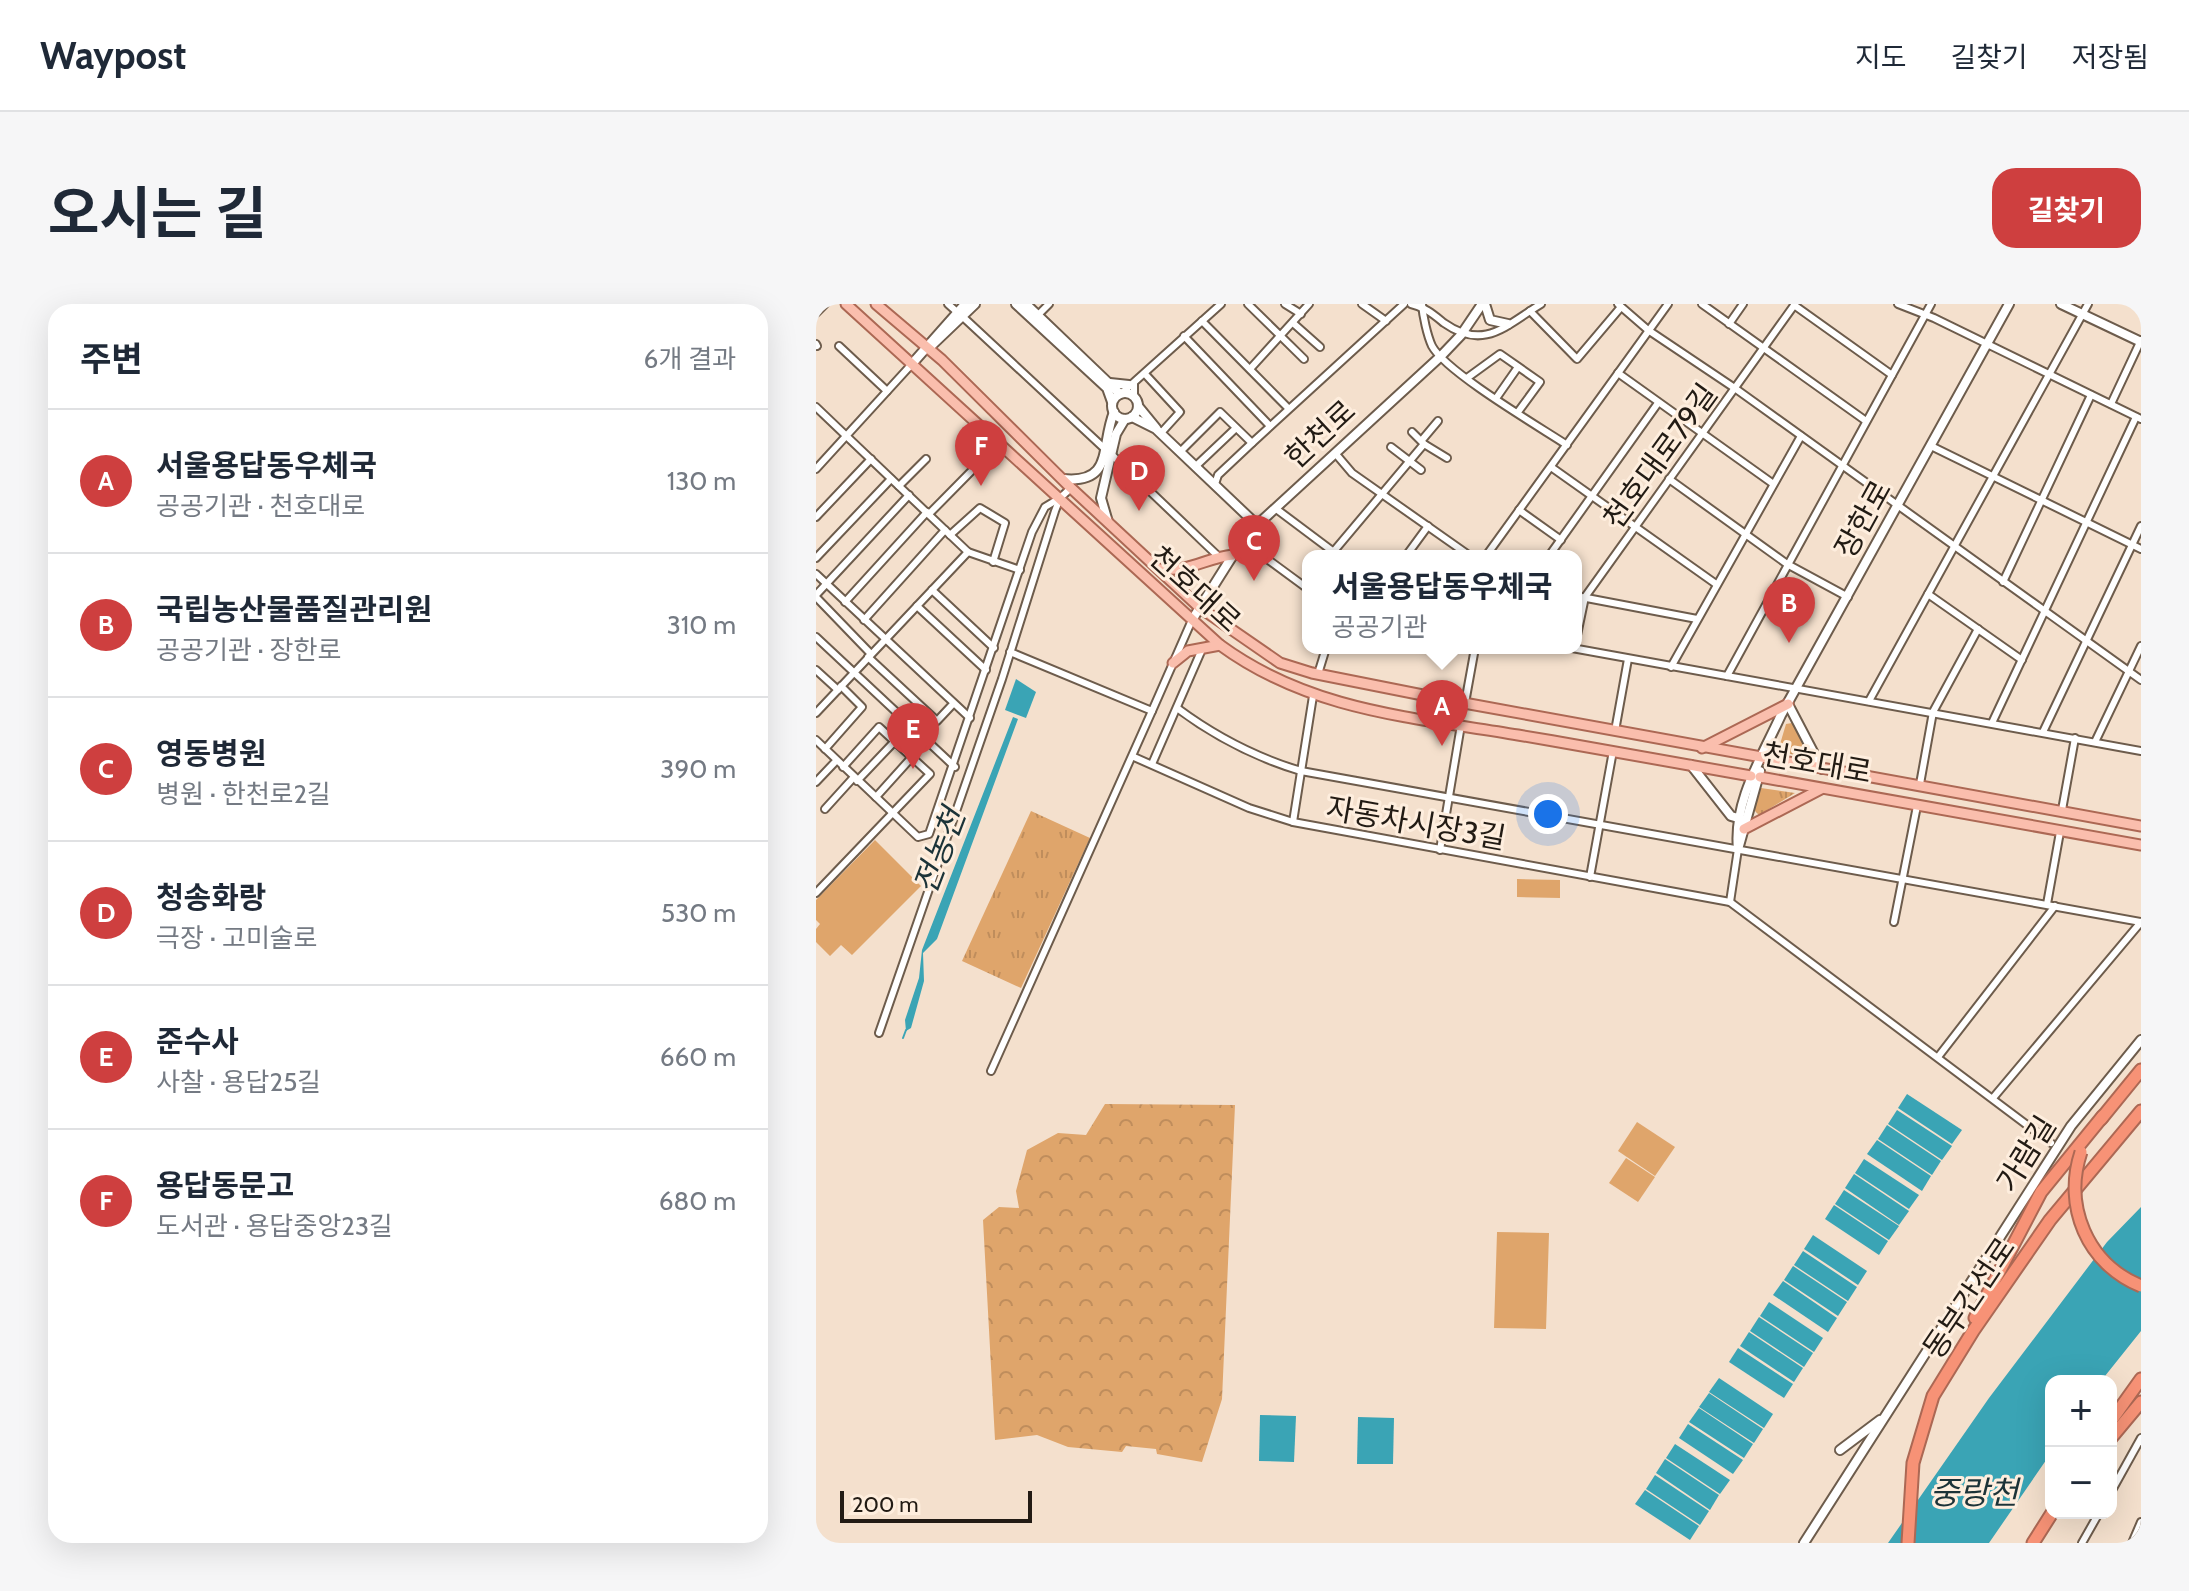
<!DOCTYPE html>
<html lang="ko">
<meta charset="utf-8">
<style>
:root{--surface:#fff;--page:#f6f6f7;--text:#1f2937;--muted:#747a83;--line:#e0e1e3;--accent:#ce3f3f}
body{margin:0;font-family:Cabin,"Noto Sans KR",sans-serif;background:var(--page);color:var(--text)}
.controls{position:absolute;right:24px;bottom:24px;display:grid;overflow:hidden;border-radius:16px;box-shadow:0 8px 32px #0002}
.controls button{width:72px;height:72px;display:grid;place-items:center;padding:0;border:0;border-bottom:2px solid var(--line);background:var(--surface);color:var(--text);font:40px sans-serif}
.scale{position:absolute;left:24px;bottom:20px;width:192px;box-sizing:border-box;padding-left:8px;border:4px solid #221b14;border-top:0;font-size:22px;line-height:28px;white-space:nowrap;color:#221b14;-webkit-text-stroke:6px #feeede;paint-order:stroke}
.you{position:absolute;left:732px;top:510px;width:28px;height:28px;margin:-20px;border:6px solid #fff;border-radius:50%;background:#1a73e8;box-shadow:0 0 0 12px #1a73e833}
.badge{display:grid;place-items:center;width:52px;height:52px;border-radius:50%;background:var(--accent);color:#fff;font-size:26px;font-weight:700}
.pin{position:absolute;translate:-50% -66px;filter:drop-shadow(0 2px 4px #0008)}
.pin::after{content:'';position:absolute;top:42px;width:28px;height:24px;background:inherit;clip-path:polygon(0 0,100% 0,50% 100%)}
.popup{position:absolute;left:486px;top:246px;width:280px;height:104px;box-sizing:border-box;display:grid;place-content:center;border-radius:16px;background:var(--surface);filter:drop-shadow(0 2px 6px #0005);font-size:26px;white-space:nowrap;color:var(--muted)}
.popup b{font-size:30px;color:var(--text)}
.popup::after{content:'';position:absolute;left:50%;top:100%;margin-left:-16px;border:16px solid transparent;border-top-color:var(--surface)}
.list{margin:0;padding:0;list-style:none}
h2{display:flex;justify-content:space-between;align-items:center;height:104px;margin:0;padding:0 32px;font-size:34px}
h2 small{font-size:26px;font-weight:400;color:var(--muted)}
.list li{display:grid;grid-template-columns:52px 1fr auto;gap:24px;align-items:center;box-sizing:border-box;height:144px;padding:0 32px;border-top:2px solid var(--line)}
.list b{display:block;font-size:30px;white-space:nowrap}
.list p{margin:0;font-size:26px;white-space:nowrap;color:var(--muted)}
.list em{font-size:26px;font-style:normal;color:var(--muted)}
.map{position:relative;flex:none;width:1325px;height:1239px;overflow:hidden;border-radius:24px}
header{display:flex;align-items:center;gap:48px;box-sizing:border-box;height:112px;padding:0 40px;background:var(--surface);border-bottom:2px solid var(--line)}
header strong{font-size:38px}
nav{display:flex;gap:44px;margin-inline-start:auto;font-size:28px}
.intro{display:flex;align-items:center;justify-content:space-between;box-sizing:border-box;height:192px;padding:0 48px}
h1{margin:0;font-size:56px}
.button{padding:20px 36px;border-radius:24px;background:var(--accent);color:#fff;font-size:28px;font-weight:700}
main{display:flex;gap:48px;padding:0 48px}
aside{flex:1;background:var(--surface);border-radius:24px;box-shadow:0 8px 32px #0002}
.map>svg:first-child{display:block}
.grass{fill:url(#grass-tufts)}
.forest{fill:url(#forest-crowns)}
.pitch{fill:#dfa56b}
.water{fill:#3aa4b5}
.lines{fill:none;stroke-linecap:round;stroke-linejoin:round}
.stream{stroke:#3aa4b5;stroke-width:2}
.street-casing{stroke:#6d5c4c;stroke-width:10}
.secondary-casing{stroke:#6d5c4c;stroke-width:12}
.primary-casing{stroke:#ac6854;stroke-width:13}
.highway-casing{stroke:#ac6854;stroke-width:15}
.street{stroke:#fff;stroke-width:6}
.secondary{stroke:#fff;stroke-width:8}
.primary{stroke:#fabead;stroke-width:9}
.highway{stroke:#f79276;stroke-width:11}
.highway-bridge-casing{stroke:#ac6854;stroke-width:15;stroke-linecap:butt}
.highway-bridge{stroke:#f79276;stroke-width:11}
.labels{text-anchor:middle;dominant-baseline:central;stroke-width:6;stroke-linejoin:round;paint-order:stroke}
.street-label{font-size:30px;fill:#221b14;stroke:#feeede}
.water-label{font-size:32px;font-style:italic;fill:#1c3338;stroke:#feeede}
</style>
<header>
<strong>Waypost</strong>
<nav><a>지도</a><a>길찾기</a><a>저장됨</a></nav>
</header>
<div class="intro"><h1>오시는 길</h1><a class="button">길찾기</a></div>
<main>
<aside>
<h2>주변<small>6개 결과</small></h2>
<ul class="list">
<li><span class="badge">A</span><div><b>서울용답동우체국</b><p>공공기관 · 천호대로</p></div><em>130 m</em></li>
<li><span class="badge">B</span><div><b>국립농산물품질관리원</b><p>공공기관 · 장한로</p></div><em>310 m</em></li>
<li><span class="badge">C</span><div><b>영동병원</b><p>병원 · 한천로2길</p></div><em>390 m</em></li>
<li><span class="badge">D</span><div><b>청송화랑</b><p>극장 · 고미술로</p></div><em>530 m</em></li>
<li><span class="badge">E</span><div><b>준수사</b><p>사찰 · 용답25길</p></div><em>660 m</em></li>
<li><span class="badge">F</span><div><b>용답동문고</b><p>도서관 · 용답중앙23길</p></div><em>680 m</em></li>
</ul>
</aside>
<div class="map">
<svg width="1325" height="1239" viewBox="0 0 1325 1239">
<defs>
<pattern id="grass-tufts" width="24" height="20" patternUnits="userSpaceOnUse" patternTransform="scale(2)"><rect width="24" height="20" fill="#dfa56b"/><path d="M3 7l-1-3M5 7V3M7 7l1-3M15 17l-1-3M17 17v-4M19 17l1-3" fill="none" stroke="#bf8d5c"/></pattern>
<pattern id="forest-crowns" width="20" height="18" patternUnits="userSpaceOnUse" patternTransform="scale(2)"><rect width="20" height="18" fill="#dfa56b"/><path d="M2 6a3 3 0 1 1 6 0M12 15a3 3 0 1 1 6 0" fill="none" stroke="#bf8d5c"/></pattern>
</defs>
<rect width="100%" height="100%" fill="#f4e0cd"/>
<g class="grass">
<path d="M976 419 993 451 992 454 962 447 970 420Z"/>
<path d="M945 484 979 489 943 511 936 504Z"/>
<path d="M215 507 274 534 205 684 146 657Z"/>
</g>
<path class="forest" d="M289 800 419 801 406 1095 386 1158 341 1150 340 1145 310 1142 306 1148 252 1143 221 1131 179 1136 167 916 183 903 203 904 200 887 211 846 242 829 270 831Z"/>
<g class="pitch">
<path d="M59 536 105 582 36 651 25 641 14 652 0 638V625L4 620 0 616V596Z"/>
<path d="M701 575 744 576V594L701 593Z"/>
<path d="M821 818 859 843 839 872 802 847Z"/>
<path d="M810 854 839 873 822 898 793 879Z"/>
<path d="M681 928 733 929 730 1025 678 1024Z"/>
</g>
<g class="water">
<path d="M200 375 220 388 210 414 189 406Z"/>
<path d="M197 413 202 415 121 635 107 649 108 677 95 724 90 727 89 716 103 674 106 646Z"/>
<path d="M1091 790 1146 826 1136 840 1082 804Z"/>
<path d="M1081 806 1136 842 1126 856 1072 820Z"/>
<path d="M1071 821 1125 857 1116 871 1062 835Z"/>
<path d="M1061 836 1115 872 1106 887 1051 850Z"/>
<path d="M1048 855 1103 891 1093 905 1039 869Z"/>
<path d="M1038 870 1093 907 1083 921 1029 884Z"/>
<path d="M1028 886 1083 922 1073 936 1019 900Z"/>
<path d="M1018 901 1072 937 1063 951 1009 915Z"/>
<path d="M1325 903V1027L1285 1077H1235V1149L1173 1239H1072L1173 1094 1291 938Z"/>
<path d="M997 931 1051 967 1042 981 988 945Z"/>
<path d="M987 947 1041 983 1032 997 978 961Z"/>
<path d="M977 962 1031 998 1022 1012 968 976Z"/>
<path d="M967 977 1021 1014 1012 1028 957 991Z"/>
<path d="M953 998 1007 1034 998 1048 944 1012Z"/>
<path d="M943 1013 997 1049 988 1063 934 1027Z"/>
<path d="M933 1028 987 1064 978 1078 924 1042Z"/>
<path d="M922 1044 977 1080 968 1094 913 1058Z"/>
<path d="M903 1074 957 1110 948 1124 893 1088Z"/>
<path d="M893 1089 947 1125 938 1139 883 1103Z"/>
<path d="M883 1104 937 1140 928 1154 873 1118Z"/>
<path d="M444 1111 480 1112 478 1158 443 1157Z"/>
<path d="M542 1113 578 1114 577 1160H541Z"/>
<path d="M872 1120 927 1156 917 1170 863 1134Z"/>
<path d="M859 1140 914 1176 904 1190 850 1154Z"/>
<path d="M849 1155 903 1191 894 1206 840 1169Z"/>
<path d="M839 1171 893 1207 884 1221 830 1185Z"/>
<path d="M829 1186 883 1222 874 1236 819 1200Z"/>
</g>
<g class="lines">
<path class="stream" d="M87 734 90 726"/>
<g class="street-casing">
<g id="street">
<path d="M132 0 141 8"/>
<path d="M432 0 488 55"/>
<path d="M469 0 485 10"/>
<path d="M546 0 570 17"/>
<path d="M595 0C609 3 618 11 628 19 668 47 689 22 725 0"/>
<path d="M606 0C607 12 611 31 616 42 630 68 722 122 751 141"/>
<path d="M802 0 832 26 920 85 1325 376"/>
<path d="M886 0 1050 117"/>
<path d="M1082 0 1118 14 1325 115"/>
<path d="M978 1 1076 71"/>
<path d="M714 7 761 55 805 3"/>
<path d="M0 9 9 0"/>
<path d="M222 11 233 0"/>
<path d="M147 13 289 145"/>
<path d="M386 17 472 104"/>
<path d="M477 19 504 43"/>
<path d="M913 20 927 0"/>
<path d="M368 32 454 122"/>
<path d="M0 40 1 42"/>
<path d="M23 42 71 87"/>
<path d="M434 65 493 0"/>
<path d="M802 69 956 179"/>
<path d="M329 70 364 108 345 129"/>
<path d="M651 74 684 50 724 78 702 108"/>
<path d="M306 89 405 0"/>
<path d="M318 93V80"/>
<path d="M681 93 702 63"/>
<path d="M1295 100 1325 36"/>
<path d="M0 103 152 248 204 266"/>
<path d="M606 136 622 117"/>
<path d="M608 140 631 154"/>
<path d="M1115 142 1325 245"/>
<path d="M575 143 605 166"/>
<path d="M365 147 404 108 436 139"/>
<path d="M519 149 536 169 654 252"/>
<path d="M295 150 403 253"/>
<path d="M381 161 420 124"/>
<path d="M735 163 900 280"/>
<path d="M0 165 95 61"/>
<path d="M853 175 971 260 1032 293"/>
<path d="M399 180 402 171 436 139 588 0"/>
<path d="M83 182 110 155"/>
<path d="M459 204 523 252"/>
<path d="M703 206 745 236"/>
<path d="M113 210 183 139"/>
<path d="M0 213 55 155"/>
<path d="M134 231 164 204 189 219 177 258"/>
<path d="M428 238 492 285"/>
<path d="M518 247 608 140 596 128"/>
<path d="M590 252 612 222"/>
<path d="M670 252 852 0"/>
<path d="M733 252 842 99"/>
<path d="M0 254 75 175"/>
<path d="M0 270 154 414"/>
<path d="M1187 278 1275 91"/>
<path d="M116 286 178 344"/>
<path d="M1112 290 1206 356"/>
<path d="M0 291 93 191"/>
<path d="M760 292 881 315"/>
<path d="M0 293 55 350"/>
<path d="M29 298 111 208"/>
<path d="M101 302 170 366"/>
<path d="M48 316 129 226"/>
<path d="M0 333 139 463"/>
<path d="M760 336 769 293 979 0"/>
<path d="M756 344 1325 447"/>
<path d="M194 348 336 407 376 316"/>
<path d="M52 353 121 417 137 400"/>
<path d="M855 363 985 132"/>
<path d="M0 366 22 386"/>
<path d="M502 370 510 344"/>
<path d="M911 372 1115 0"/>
<path d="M1053 397 1272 0"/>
<path d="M649 399 659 344"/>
<path d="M361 404C400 433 438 453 485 467L1325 618"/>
<path d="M0 409 152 248"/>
<path d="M1176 419 1320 113"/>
<path d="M799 427 812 355"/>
<path d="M1227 428 1325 222"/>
<path d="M0 436 102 533 113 530 216 228 229 203 244 194"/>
<path d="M77 436 92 420"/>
<path d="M1279 438 1325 342"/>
<path d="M9 445 46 403 25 382"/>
<path d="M318 453 433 504 477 518 914 598 1235 839"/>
<path d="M336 460 387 343"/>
<path d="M41 477 79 437"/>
<path d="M0 478 20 457"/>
<path d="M1104 480 1117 408 1162 325"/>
<path d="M60 493 96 453"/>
<path d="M9 505 38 473"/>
<path d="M1246 506 1259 434"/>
<path d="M477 518 497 392"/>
<path d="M624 546 645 421"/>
<path d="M774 573 797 447"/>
<path d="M0 589 114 470 63 423 27 463"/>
<path d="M914 598 922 545"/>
<path d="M1231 600 1244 528"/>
<path d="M1078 618 1101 502"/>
<path d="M63 729 186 375 239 207 244 194 255 184"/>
<path d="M1122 753 1239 602"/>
<path d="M175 767 336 407"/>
<path d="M1177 794 1325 618"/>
<path d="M1295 1188 1325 1134"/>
<path d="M1266 1239 1283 1209"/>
<path d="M1316 1239 1325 1218"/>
</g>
</g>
<g class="secondary-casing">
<g id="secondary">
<path d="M200 0 291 84 296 98"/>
<path d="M210 0 304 90"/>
<path d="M669 0 674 16 692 20"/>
<path d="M1245 0 1325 38"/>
<path d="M114 43 159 0"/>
<path d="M95 61 149 0"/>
<path d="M294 79 313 81"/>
<circle cx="309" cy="102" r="13"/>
<path d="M322 102 340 124"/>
<path d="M316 113 340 125 441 221"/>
<path d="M247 175C298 180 284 143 298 108"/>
<path d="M292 218 285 194 300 130 309 115"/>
<path d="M376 316 417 251 441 221 625 52 645 31 666 0"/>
<path d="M972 400 1006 465"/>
<path d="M875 461 915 512 929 516"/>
<path d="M923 542 944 467"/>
<path d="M922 545C917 498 946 453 965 411L1193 0"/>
<path d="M1024 1146 1064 1116"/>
<path d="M988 1239 1255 822 1325 736"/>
</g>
</g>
<g class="primary-casing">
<g id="primary">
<path d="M30 0 404 341C494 407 595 413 702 431 780 444 858 458 935 472"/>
<path d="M60 0 126 56 255 184 383 303 464 359 496 369 637 397 1325 522"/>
<path d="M343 265C375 268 389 254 417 251"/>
<path d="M357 359 372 347 404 341"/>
<path d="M886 444 972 400"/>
<path d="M944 473 1325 541"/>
<path d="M928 525 1005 485"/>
</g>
</g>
<g class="highway-casing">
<g id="highway">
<path d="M1285 815 1325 766"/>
<path d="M1159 1014 1225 888 1287 812"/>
<path d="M1295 1117 1325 1075"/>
<path d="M1295 1134 1325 1098"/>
<path d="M1092 1239 1097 1159 1117 1092 1157 1027 1234 916 1325 807"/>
<path d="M1217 1239 1236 1209"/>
</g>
</g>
<use href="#street" class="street"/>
<use href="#secondary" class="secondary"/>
<use href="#primary" class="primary"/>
<use href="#highway" class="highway"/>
<g class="highway-bridge-casing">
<path id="highway-bridge" d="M1265 848C1247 902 1271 960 1325 982"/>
</g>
<use href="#highway-bridge" class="highway-bridge"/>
</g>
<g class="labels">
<g class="street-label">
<text transform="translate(504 130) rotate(-43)">한천로</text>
<text transform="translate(844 152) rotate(-54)">천호대로79길</text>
<text transform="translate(1047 215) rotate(-61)">장한로</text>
<text transform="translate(379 285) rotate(42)">천호대로</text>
<text transform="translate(1001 459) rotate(10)">천호대로</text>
<text transform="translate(600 519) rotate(10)">자동차시장3길</text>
<text transform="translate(1210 850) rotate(-58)">가람길</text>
<text transform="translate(1153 994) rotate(-56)">동부간선로</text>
</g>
<g class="water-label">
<text transform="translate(123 547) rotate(-69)">전농천</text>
<text x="1158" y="1188">중랑천</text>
</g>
</g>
</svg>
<div class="controls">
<button>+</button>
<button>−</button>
</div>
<div class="scale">200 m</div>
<div class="you"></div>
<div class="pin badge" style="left:626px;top:442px">A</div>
<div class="popup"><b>서울용답동우체국</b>공공기관</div>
<div class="pin badge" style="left:973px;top:339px">B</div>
<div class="pin badge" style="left:438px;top:277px">C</div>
<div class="pin badge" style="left:323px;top:207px">D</div>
<div class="pin badge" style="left:97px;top:465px">E</div>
<div class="pin badge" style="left:165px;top:182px">F</div>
</div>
</main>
